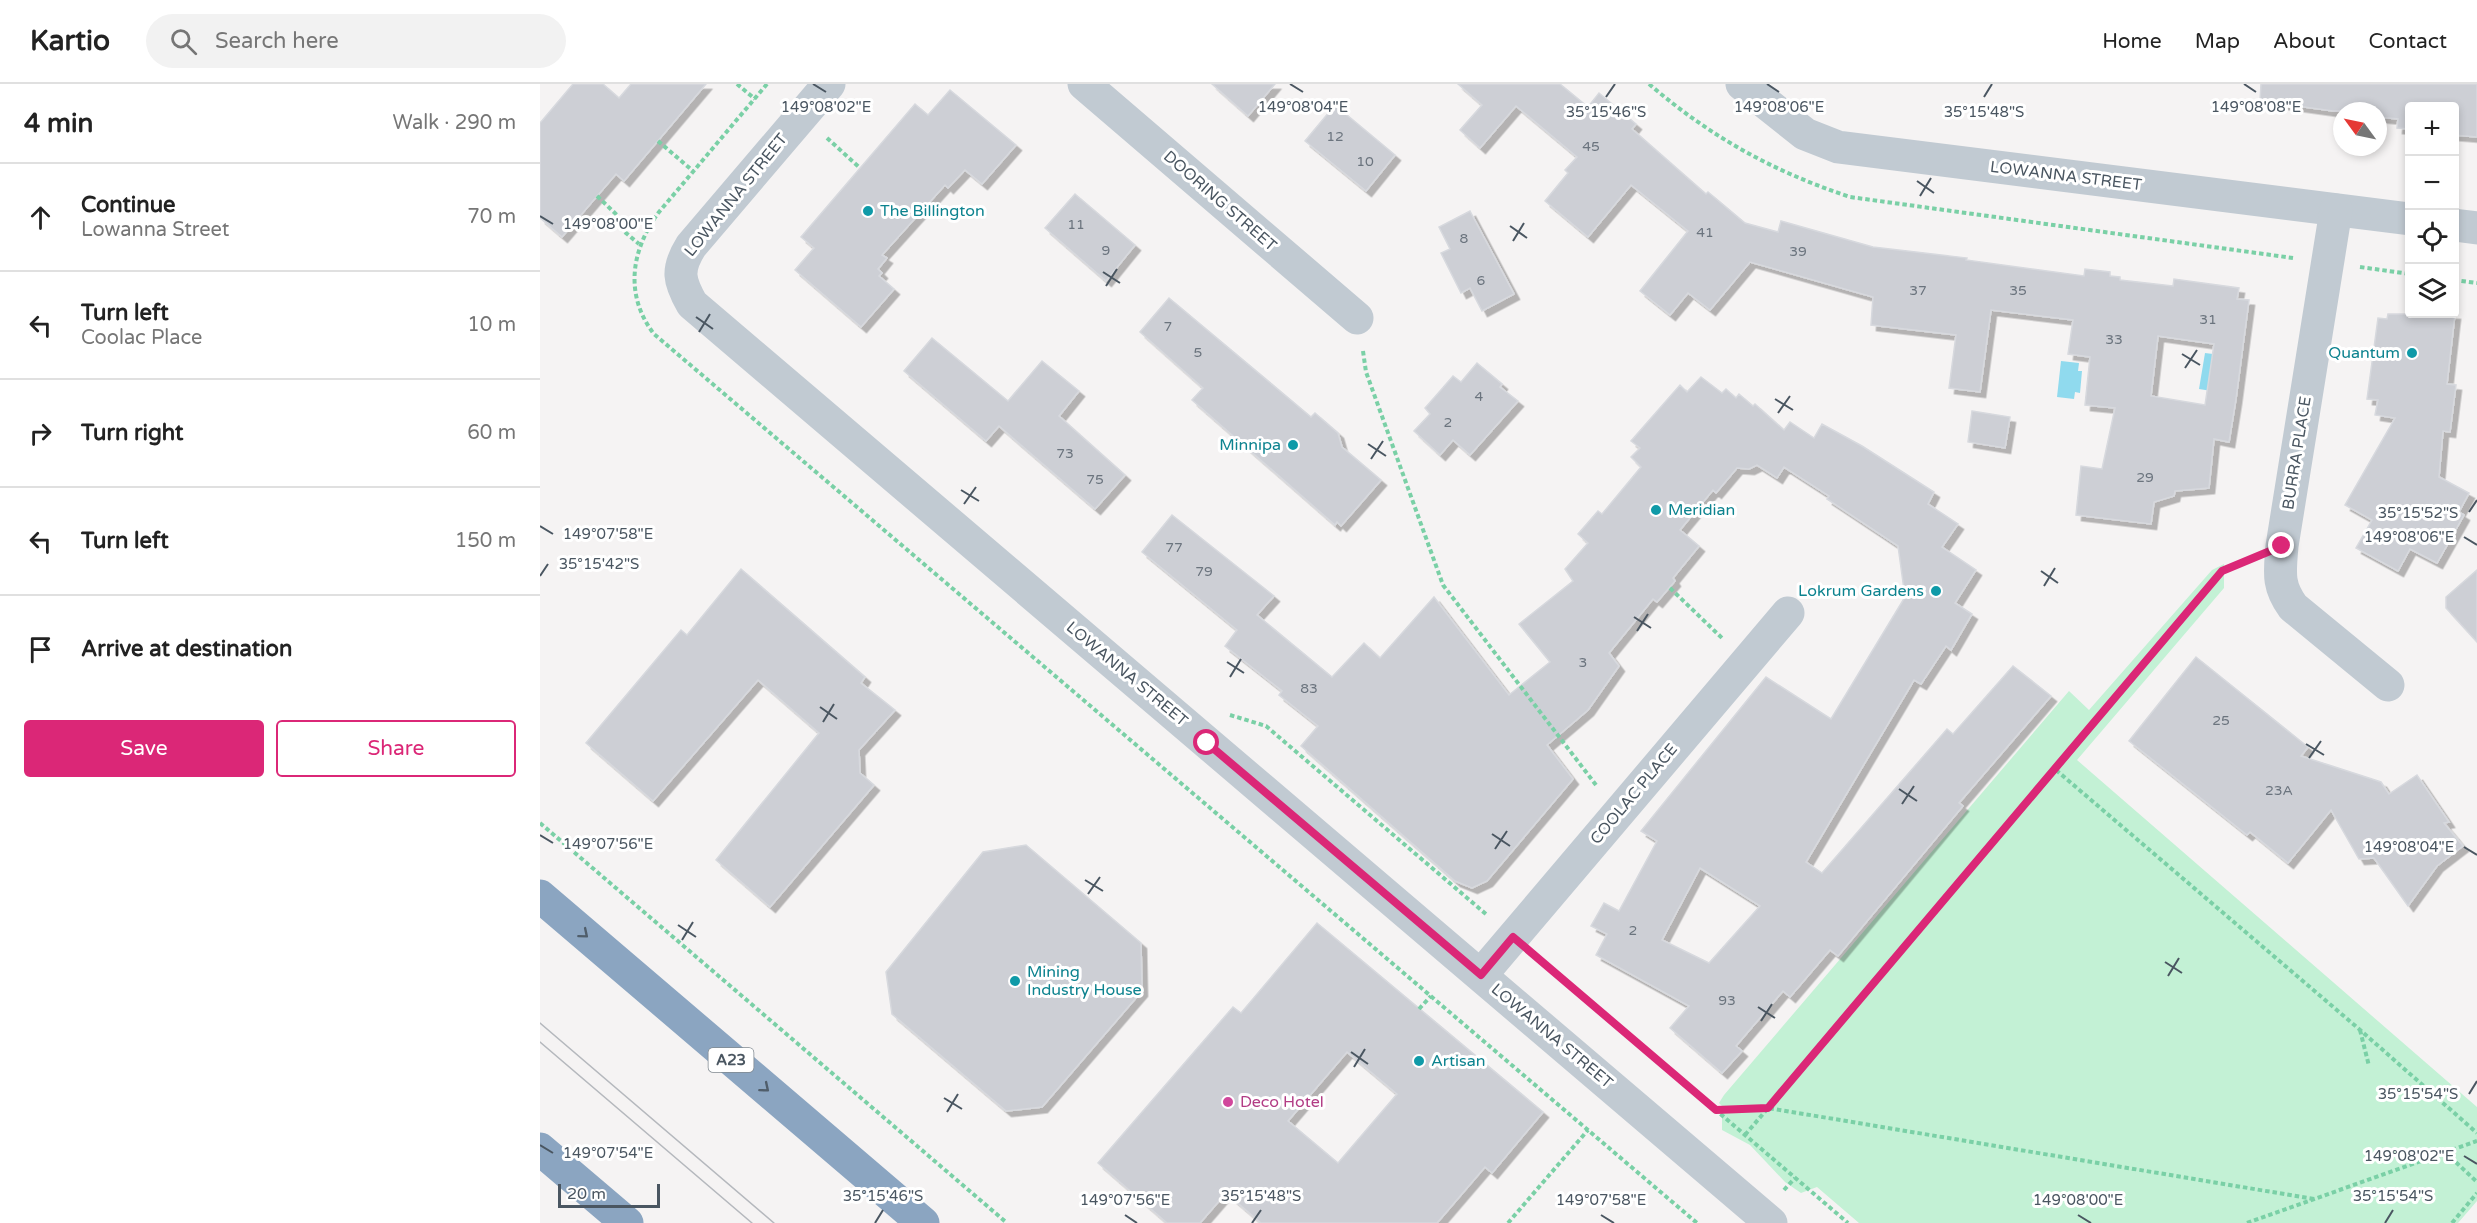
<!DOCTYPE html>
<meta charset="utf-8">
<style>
:root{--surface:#fff;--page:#f2f2f2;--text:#222;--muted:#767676;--line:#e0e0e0;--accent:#db2777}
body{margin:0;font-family:"Varela Round",sans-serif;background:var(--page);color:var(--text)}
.controls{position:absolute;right:18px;top:18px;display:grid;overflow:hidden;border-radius:6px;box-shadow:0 3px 9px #0003}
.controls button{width:54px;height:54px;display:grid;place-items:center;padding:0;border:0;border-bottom:2px solid var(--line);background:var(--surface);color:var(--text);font:30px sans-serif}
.compass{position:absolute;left:1793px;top:18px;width:54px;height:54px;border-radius:50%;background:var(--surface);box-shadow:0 3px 9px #0003;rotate:303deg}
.scale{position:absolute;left:18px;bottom:15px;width:102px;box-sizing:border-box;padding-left:6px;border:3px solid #4a5661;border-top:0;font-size:16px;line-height:21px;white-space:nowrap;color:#4a5661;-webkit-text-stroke:4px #fff;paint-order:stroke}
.stop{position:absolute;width:18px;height:18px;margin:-14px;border:4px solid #db2777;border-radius:50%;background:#fff}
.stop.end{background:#db2777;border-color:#fff;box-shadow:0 2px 6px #0008}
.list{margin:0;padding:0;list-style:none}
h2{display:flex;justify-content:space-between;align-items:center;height:78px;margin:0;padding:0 24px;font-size:26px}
h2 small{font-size:20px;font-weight:400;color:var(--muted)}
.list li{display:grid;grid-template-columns:39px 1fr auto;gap:18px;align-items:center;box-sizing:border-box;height:108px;padding:0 24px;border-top:2px solid var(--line)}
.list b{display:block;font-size:22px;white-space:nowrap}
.list p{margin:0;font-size:20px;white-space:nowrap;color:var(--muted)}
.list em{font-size:20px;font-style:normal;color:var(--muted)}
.actions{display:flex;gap:12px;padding:18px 24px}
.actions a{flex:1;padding:14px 0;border:2px solid var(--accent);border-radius:6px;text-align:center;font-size:21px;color:var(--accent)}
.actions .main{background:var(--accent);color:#fff}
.icon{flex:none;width:33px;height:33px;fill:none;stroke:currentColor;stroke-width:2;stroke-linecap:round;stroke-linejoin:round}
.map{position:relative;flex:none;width:1937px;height:1139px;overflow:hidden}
header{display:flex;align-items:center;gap:36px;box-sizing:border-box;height:84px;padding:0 30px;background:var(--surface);border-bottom:2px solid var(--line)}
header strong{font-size:28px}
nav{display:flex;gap:33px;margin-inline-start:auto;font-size:21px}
.search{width:420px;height:54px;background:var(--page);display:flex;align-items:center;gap:15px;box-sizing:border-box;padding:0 21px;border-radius:33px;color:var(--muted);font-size:22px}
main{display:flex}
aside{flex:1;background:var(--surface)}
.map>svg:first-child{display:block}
.green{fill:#c3f1d5}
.water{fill:#90daee}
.building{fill:#cdcfd5;stroke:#d7d9de;stroke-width:1.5;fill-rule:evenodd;filter:url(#shadow)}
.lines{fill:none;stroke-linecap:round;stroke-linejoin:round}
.path{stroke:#7ad0a6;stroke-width:4;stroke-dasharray:4.5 3;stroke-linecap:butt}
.minor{stroke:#c1cad2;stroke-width:33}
.highway{stroke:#8ba5c1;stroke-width:33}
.tram{stroke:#b5b8bd;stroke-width:1.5}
.oneway{stroke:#505e6b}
.route{stroke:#db2777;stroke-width:8}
.ticks{fill:none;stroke:#4a5661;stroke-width:2}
.culture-dot{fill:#0f9aa8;stroke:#fff;stroke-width:2}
.hotel-dot{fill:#d1479c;stroke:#fff;stroke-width:2}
.labels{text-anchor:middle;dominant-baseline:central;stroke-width:6;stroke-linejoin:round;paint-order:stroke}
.number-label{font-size:14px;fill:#6b747e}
.shield{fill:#fff;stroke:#808990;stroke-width:1.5}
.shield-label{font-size:15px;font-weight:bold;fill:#4a5661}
.street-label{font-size:16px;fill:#4a5661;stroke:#fff}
.culture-label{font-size:16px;fill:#0d838f;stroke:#fff;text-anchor:start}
.hotel-label{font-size:16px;fill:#b23c85;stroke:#fff;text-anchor:start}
.ticks-label{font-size:15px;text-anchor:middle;fill:#4a5661;stroke:#fff;stroke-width:6;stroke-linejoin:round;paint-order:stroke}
</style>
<header>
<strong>Kartio</strong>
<div class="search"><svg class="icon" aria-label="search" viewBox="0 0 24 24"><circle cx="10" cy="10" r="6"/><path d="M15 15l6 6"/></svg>Search here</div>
<nav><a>Home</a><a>Map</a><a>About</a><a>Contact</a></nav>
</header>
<main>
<aside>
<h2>4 min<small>Walk · 290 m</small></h2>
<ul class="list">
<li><svg class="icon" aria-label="ahead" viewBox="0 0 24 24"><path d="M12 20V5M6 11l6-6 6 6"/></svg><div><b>Continue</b><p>Lowanna Street</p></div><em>70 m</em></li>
<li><svg class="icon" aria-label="left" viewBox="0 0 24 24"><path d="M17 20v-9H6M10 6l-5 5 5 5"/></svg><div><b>Turn left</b><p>Coolac Place</p></div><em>10 m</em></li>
<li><svg class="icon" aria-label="right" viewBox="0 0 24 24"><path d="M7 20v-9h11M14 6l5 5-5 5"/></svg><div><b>Turn right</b></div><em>60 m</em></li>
<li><svg class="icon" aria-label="left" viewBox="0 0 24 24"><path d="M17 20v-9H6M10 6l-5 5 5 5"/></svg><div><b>Turn left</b></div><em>150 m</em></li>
<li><svg class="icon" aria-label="arrive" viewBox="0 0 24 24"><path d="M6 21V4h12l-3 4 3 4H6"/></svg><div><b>Arrive at destination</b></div></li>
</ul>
<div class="actions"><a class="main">Save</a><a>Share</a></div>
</aside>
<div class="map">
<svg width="1937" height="1139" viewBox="0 0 1937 1139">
<defs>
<filter id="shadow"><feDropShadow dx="5.5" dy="5.5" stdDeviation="0" flood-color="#0004"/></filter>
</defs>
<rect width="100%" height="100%" fill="#f5f3f3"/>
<path class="green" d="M1684 480V504L1537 676 1937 1023V1117L1918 1139H1319L1277 1103 1261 1109 1245 1098 1210 1061 1182 1046V1022L1179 1019 1184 1011 1529 607 1549 626 1672 486Z"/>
<g class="water">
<path d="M1665 269 1689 272 1684 309 1659 305Z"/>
<path d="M1521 277 1539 279 1538 287H1542L1540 309 1535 308 1534 315 1517 313Z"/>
</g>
<g class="building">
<path d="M33 0H63L79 14 91 0H166L84 97 76 90 22 153 0 134V39Z"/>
<path d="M672 0H735L708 32Z"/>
<path d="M918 0H1020L1048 23 1059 9 1096 40 1092 45 1166 110 1168 108 1205 139 1238 148 1241 137 1333 163 1427 174 1426 176 1544 192 1545 185 1570 188V192L1580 193V196L1633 202 1634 195 1699 204 1697 215 1709 216 1696 315 1689 358 1674 355 1669 404 1635 407 1634 412 1614 418 1611 440 1536 431 1541 382 1562 385 1575 324 1545 321 1550 273 1528 270 1533 236 1451 226 1440 308 1409 304 1416 251 1331 241 1333 213 1210 178 1170 226 1148 209 1130 231 1100 207 1148 147 1091 101 1048 153 1005 117 1028 89 1025 86 1037 73 976 22 940 64 920 46 942 21ZM1618 252 1674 260 1665 321 1611 312Z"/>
<path d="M1721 0H1937V53L1914 51V22H1869V45L1857 44 1858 35 1838 33V27H1793L1720 17Z"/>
<path d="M410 6 476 61 442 100 425 86 408 104 405 101 342 171 347 174 338 185 342 189 339 192 354 205 321 243 255 186 274 164 261 153 375 20 388 31Z"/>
<path d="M795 21 855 71 826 107 765 57Z"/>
<path d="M535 110 595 161 566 197 505 144Z"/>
<path d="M930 127 974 210 942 227 930 204 921 209 901 169 910 165 899 143Z"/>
<path d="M629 214 771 333 775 329 798 349 802 363 841 396 801 442 797 438 795 441 652 316 663 304 600 248Z"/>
<path d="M1848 230H1915L1907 300 1916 301 1910 348 1903 347 1899 393 1929 409 1919 428 1924 431 1897 479 1870 465 1858 487 1816 464 1832 436 1805 421 1855 334 1835 331 1838 316 1827 315 1838 234 1847 235Z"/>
<path d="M392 254 468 317 502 277 539 307 519 332 585 391 555 425 459 342 446 357 364 287Z"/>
<path d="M937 279 962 300 960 303 978 317 930 371 913 356 900 371 874 347 890 330 885 324 900 307 913 292 921 298Z"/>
<path d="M1161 293 1182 309 1186 305 1196 314 1199 310 1213 322 1215 320 1244 346 1250 338 1274 354 1282 340 1322 362 1394 408 1388 420 1418 440 1402 463 1436 486 1415 519 1432 530 1411 566 1406 562 1381 600 1374 596 1266 778 1282 789 1407 645 1413 650 1473 582 1511 612 1419 719 1423 722 1298 872 1290 866 1250 913 1243 907 1196 962 1202 967 1182 989 1130 944 1149 922 1056 871 1067 850 1051 842 1064 819 1079 827 1117 757 1101 747 1226 593 1291 635 1365 513 1358 462 1287 415 1289 412 1244 383 1237 394 1217 381 1209 385 1197 384 1176 409 1173 406 1140 446 1159 462 1133 494 1135 497 1117 518 1113 515 1069 569 1079 582 1048 626 1007 661 1033 695 947 797 932 804 915 797 761 662 778 642 739 611 742 607 685 562 697 546 602 468 632 431 734 512 717 531 792 593 824 559 840 574 894 513 969 611 1010 578 979 540 1033 497 1025 485 1048 459 1038 450 1058 427 1062 430 1101 383 1091 373 1100 364 1091 357 1140 301 1147 308ZM1160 784 1220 822 1169 879 1122 856Z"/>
<path d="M1432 327 1470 333 1465 364 1428 358Z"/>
<path d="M201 485 325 593 321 599 355 626 319 666 320 689 334 701 230 823 176 776 279 649 218 596 113 717 46 659 141 546 147 551Z"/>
<path d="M1937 486V558L1906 524V513Z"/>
<path d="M1656 573 1768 663 1761 672 1841 698 1849 710 1877 691 1909 738 1904 739 1923 762 1897 782 1868 822 1834 774 1819 775 1791 726 1748 779 1710 748 1707 751 1589 657Z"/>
<path d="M486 761 601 859 602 907 502 1023 466 1027 352 930 346 888 443 768Z"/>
<path d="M777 839 1003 1028 952 1089 945 1083 897 1139H721L686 1109 660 1139H627L558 1079 693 923 701 929ZM807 968 857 1010 798 1079 748 1037Z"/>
</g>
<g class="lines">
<g class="path">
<path d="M197 0 215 15"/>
<path d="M227 0 119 128C91 166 84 211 114 250L1157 1139"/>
<path d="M1109 0C1171 53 1232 87 1310 113L1753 174"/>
<path d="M287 54 320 84"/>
<path d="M118 57 153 87"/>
<path d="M57 112 78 132 73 138 99 160"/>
<path d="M1820 183 1870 190"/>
<path d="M1914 196 1937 199"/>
<path d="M823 267 826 288 903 501 1056 701"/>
<path d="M1130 504 1183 555"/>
<path d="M690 631 726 642 947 831"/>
<path d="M1516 686 1819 945 1937 1049"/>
<path d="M0 739 467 1139"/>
<path d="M998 874 1308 1139"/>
<path d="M879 925 891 912"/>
<path d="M1820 946 1829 982"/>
<path d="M1177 1026 1228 1024 1774 1115"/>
<path d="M1205 1051 1516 686 1682 487 1708 476"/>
<path d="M1905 1068 1937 1098"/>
<path d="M1244 1106 1255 1094"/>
<path d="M968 1139 1048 1046"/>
<path d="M1707 1139 1937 1057"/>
<path d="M1912 1139 1937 1109"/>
</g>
<g class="minor">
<path d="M289 0 151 162C136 186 139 197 152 220L1231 1139"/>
<path d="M544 0 817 234"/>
<path d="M1202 0 1265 50 1298 63 1870 135"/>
<path d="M1796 126 1742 462C1740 488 1737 501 1753 523L1848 601"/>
<path d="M1914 141 1937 144"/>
<path d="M941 891 1248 529"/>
</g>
<g class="highway">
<path d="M0 812 383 1139"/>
<path d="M0 1065 87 1139"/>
</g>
<g class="tram">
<path d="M0 939 234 1139"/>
<path d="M0 958 212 1139"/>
</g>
</g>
<defs><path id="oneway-chevron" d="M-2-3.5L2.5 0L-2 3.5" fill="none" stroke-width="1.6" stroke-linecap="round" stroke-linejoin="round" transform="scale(1.5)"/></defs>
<g class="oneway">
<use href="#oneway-chevron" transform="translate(44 850) rotate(40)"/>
<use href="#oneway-chevron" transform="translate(225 1004) rotate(40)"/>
</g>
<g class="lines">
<path class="route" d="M667 659 941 891 973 853 1176 1026 1228 1024 1682 487 1742 462"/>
</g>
<path class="ticks" d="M273 0 286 8M750 0 763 8M1227 0 1239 8M1704 0 1716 8M1066 13 1075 0M1444 13 1452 0M1377 97 1394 109M1380 112 1391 94M0 132 13 140M970 142 987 154M973 157 984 139M563 188 580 199M566 202 577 185M156 233 173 245M159 248 170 230M1642 270 1660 281M1645 284 1657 266M1235 315 1253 326M1238 329 1250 312M828 360 846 372M831 375 843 357M421 406 439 417M424 420 436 403M1929 428 1937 416M0 442 13 450M1924 453 1937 461M1501 487 1518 499M0 492 8 480M1504 502 1515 484M1094 533 1111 544M1097 547 1108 530M687 578 704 589M690 593 701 575M280 623 297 635M283 638 294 620M1766 660 1784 671M1769 674 1781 657M1359 705 1377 717M1362 720 1374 702M952 750 970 762M0 751 13 759M1924 763 1937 771M955 765 967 747M545 796 563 807M548 810 560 793M138 841 156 853M142 856 153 838M1625 878 1642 889M1628 892 1639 874M1218 923 1235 934M1221 937 1232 920M811 968 828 980M814 983 825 965M1929 1010 1937 997M404 1014 422 1025M407 1028 418 1010M0 1061 13 1069M1924 1072 1937 1080M585 1131 597 1139M1061 1131 1074 1139M1538 1131 1551 1139M335 1139 343 1126M712 1139 721 1126M1845 1139 1853 1126"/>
<g class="culture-dot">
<circle cx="328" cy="127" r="6"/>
<circle cx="1872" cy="269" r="6"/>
<circle cx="753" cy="361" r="6"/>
<circle cx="1116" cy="426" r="6"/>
<circle cx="1396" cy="507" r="6"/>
<circle cx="475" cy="897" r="6"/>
<circle cx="879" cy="977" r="6"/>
</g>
<circle class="hotel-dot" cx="688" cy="1018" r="6"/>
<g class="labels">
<g class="number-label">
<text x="795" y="52">12</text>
<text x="1051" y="62">45</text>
<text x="825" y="77">10</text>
<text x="536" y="140">11</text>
<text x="1165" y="148">41</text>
<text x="924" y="154">8</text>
<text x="566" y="166">9</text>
<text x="1258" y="167">39</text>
<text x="941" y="196">6</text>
<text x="1378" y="206">37</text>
<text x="1478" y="206">35</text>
<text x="1668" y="235">31</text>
<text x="628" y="242">7</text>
<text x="1574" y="255">33</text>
<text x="658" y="268">5</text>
<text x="939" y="312">4</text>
<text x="908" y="338">2</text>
<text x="525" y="369">73</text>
<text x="1605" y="393">29</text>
<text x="555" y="395">75</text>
<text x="634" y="463">77</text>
<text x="664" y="487">79</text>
<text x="1043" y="578">3</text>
<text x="769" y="604">83</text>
<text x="1681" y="636">25</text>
<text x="1739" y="706">23A</text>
<text x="1093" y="846">2</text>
<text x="1187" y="916">93</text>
</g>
<rect class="shield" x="168.5" y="964" width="45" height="24" rx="4.5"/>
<g class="shield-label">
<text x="191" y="976">A23</text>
</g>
<g class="street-label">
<text transform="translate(1526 92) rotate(7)">LOWANNA STREET</text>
<text transform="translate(196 111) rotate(-51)">LOWANNA STREET</text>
<text transform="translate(680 117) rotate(41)">DOORING STREET</text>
<text transform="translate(1757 369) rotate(-81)">BURRA PLACE</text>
<text transform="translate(587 590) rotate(40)">LOWANNA STREET</text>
<text transform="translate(1094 710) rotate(-50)">COOLAC PLACE</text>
<text transform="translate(1012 952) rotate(40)">LOWANNA STREET</text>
</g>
<g class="culture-label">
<text x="340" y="127">The Billington</text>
<text x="1860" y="269" text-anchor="end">Quantum</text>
<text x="741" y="361" text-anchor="end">Minnipa</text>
<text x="1128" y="426">Meridian</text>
<text x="1384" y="507" text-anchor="end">Lokrum Gardens</text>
<text x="487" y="888">Mining<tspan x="487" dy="18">Industry House</tspan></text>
<text x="891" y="977">Artisan</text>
</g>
<g class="hotel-label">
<text x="700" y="1018">Deco Hotel</text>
</g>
</g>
<g class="ticks-label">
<text x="286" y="28">149°08'02"E</text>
<text x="763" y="28">149°08'04"E</text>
<text x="1239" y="28">149°08'06"E</text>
<text x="1716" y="28">149°08'08"E</text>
<text x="1066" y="33">35°15'46"S</text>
<text x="1444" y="33">35°15'48"S</text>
<text x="68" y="145">149°08'00"E</text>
<text x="1878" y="434">35°15'52"S</text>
<text x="68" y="455">149°07'58"E</text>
<text x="1869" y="458">149°08'06"E</text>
<text x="59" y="485">35°15'42"S</text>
<text x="68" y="765">149°07'56"E</text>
<text x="1869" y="768">149°08'04"E</text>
<text x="1878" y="1015">35°15'54"S</text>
<text x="68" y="1074">149°07'54"E</text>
<text x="1869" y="1077">149°08'02"E</text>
<text x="343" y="1117">35°15'46"S</text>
<text x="721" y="1117">35°15'48"S</text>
<text x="1853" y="1117">35°15'54"S</text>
<text x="585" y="1121">149°07'56"E</text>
<text x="1061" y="1121">149°07'58"E</text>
<text x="1538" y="1121">149°08'00"E</text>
</g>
</svg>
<div class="controls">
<button>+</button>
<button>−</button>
<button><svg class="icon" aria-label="locate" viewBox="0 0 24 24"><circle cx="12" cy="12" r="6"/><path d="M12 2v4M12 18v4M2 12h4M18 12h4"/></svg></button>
<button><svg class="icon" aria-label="layers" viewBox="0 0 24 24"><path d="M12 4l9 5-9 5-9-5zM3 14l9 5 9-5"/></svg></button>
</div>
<svg class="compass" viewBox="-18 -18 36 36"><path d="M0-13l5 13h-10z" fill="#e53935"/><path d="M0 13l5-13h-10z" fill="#767676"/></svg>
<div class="scale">20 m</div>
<div class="stop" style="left:667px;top:659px"></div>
<div class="stop end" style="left:1742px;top:462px"></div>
</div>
</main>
